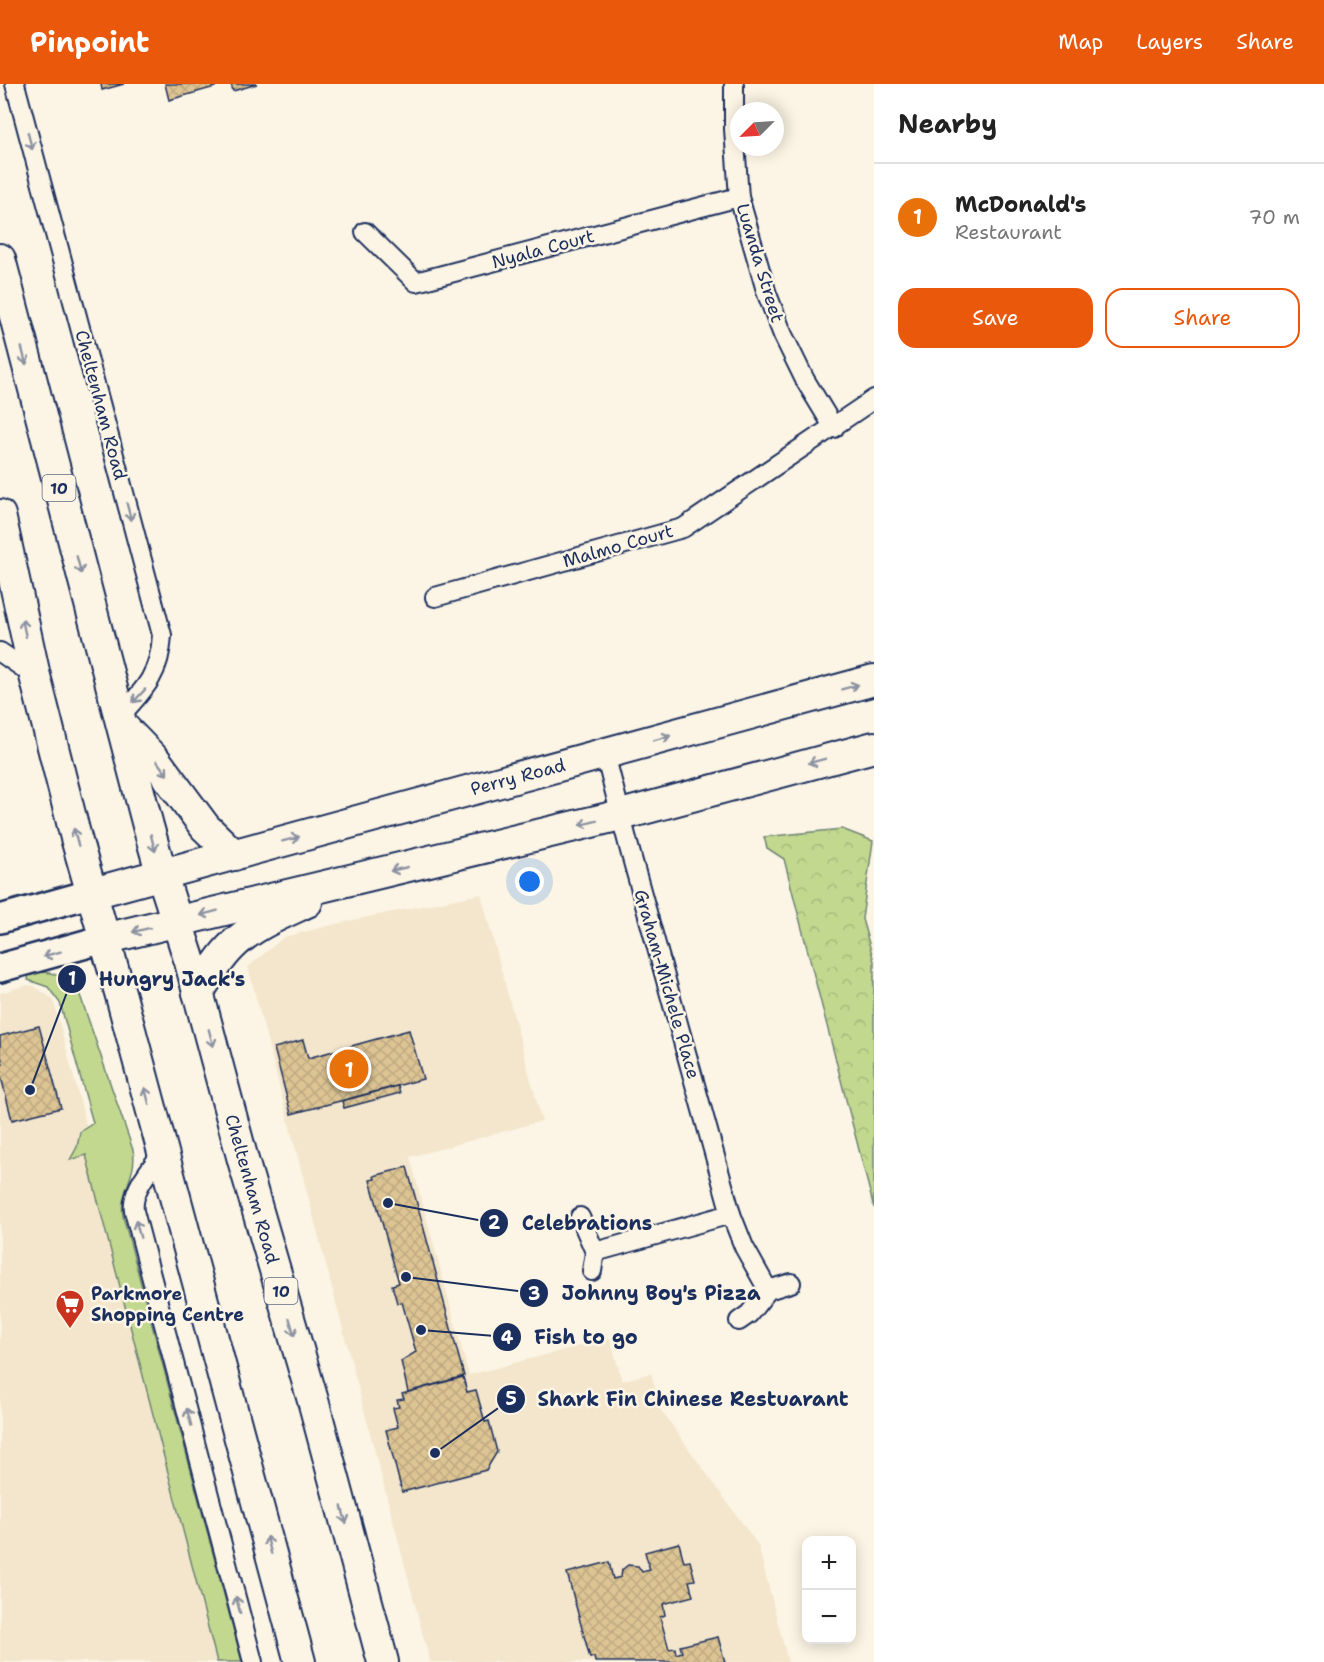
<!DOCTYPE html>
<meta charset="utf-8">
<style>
:root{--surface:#fff;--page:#f6f6f6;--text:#222;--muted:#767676;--line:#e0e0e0;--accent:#ea580c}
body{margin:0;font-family:"Shantell Sans",sans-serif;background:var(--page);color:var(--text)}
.controls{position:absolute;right:18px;bottom:18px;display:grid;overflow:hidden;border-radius:12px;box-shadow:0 3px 15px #0003}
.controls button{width:54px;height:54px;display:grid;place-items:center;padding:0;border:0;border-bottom:2px solid var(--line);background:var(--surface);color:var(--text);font:30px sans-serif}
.compass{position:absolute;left:730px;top:18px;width:54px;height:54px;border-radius:50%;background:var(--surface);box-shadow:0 3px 15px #0003;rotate:246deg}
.you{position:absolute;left:530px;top:798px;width:21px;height:21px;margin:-15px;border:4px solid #fff;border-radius:50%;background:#1a73e8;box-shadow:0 0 0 9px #1a73e833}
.badge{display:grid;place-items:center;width:39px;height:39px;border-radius:50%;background:var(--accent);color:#fff;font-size:20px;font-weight:700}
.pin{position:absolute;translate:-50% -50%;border:3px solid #fff;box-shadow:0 2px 6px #0006}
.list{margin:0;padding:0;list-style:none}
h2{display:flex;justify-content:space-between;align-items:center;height:78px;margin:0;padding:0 24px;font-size:26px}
h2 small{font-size:20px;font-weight:400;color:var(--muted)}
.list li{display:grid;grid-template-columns:39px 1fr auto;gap:18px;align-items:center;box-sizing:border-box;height:108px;padding:0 24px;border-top:2px solid var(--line)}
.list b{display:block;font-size:22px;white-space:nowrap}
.list p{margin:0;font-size:20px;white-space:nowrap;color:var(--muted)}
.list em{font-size:20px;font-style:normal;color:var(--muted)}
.actions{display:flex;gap:12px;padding:18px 24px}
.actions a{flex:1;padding:14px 0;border:2px solid var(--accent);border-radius:18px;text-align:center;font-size:21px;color:var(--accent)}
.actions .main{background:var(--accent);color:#fff}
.map{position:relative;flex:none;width:874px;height:1578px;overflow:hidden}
header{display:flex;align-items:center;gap:36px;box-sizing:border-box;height:84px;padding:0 30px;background:var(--accent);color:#fff}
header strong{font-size:28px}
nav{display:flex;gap:33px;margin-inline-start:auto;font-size:21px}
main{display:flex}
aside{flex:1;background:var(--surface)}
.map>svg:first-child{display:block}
.built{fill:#f3e6cc}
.green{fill:#c2d88e;stroke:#6e8476;stroke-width:1.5}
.park{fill:url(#park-crowns);stroke:#6e8476;stroke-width:1.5}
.building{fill:url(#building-cross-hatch);stroke:#1b2f5e;stroke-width:1.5}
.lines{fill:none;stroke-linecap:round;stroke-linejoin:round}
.minor-casing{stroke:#1b2f5e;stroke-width:22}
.secondary-casing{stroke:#1b2f5e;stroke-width:32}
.primary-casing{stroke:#1b2f5e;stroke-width:34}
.minor{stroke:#fcf5e5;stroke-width:18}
.secondary{stroke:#fcf5e5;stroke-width:27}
.primary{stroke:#fcf5e5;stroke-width:30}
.oneway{stroke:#8c92a2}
.labels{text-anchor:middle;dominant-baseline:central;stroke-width:5;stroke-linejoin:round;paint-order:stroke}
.shield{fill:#fcf5e5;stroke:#5e6a86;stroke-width:1.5}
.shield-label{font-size:16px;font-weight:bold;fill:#1b2f5e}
.street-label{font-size:18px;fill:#1b2f5e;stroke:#fcf5e5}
.poi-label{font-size:18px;font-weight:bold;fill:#1b2f5e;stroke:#fcf5e5;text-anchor:start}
.leader{fill:none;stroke:#1b2f5e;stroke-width:2}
.callout-dot{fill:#1b2f5e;stroke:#fcf5e5;stroke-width:2}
.mark-label{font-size:18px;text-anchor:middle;font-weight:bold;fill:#fff}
.callout-label{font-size:20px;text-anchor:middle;font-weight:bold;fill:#1b2f5e;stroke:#fcf5e5;stroke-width:5;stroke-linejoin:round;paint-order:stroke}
</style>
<header>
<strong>Pinpoint</strong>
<nav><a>Map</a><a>Layers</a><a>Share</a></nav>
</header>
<main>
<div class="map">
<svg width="874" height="1578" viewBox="0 0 874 1578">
<defs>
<pattern id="park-crowns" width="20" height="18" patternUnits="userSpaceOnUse" patternTransform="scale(1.5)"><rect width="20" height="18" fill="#c2d88e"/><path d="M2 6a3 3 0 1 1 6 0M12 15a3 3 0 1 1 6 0" fill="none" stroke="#a6ba7d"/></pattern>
<pattern id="building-cross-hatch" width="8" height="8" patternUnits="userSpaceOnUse" patternTransform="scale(1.5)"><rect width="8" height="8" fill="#ddc493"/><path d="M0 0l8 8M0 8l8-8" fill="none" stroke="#bda981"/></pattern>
</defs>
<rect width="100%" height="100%" fill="#fcf5e5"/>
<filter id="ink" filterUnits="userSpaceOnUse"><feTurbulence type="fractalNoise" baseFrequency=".0167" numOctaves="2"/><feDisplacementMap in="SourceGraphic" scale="12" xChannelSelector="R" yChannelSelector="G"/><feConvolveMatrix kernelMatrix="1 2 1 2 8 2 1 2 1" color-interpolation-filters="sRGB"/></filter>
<g filter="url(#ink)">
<g class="built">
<path d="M481 810 542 1037 410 1073 469 1291 610 1254 622 1297 651 1289 661 1326 758 1461 788 1578H430L248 883 284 853 348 837Z"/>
<path d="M27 901 34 902 53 915 229 1578H0V909Z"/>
</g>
<path class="green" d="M38 888C58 888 69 895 80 911L133 1066C138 1090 119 1108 123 1132L242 1578H217L86 1071 70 1076 77 1063 80 1048 93 1039 60 919 48 903 28 896 29 889Z"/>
<path class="park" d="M842 745 873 757 862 835 874 877V1124L784 775 767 764 764 753Z"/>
<g class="building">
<path d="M101 0H124L102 6Z"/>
<path d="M165 0H214L215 3 169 16Z"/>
<path d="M231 0H257L233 7Z"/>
<path d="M39 942 61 1024 12 1036 0 989V981L3 980 0 969V952Z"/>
<path d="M409 946 423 995 291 1030 274 964 303 956 308 974Z"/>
<path d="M398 1002 400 1009 344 1024 342 1017Z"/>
<path d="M407 1083 464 1292 408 1308 401 1277 416 1268 402 1218 397 1219 392 1201 399 1199 370 1096 375 1095 374 1092Z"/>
<path d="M463 1293 467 1308 476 1306 485 1338 489 1337 497 1368 486 1386 402 1408 386 1346 398 1343 393 1324 399 1323 397 1316 404 1315 402 1310Z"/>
<path d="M679 1459 684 1478 690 1477 695 1496 689 1497 693 1512 663 1520 665 1531 660 1533 669 1565 675 1564 676 1570 682 1568 680 1562 718 1553 725 1578H595L594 1573 590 1574 567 1489 609 1478 613 1495 621 1493 622 1486 628 1481 638 1482 642 1488 650 1486 645 1468Z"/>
</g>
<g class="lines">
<g class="minor-casing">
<g id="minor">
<path d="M15 0 162 551C160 590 145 605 120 632"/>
<path d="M734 0V45L739 113 767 210 783 251 805 296 834 344"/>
<path d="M365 148 416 198 739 113"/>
<path d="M435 513 683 444 874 315"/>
<path d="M0 568 35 592"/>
<path d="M605 670 630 767 731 1130 744 1163 768 1206"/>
<path d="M162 1068C151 1086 131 1105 134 1127L253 1578"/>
<path d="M580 1133 595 1168 592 1187"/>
<path d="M595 1168 731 1130"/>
<path d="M739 1237 749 1230 768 1206 791 1199"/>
</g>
</g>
<g class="secondary-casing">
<g id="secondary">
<path d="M0 835 93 809"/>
<path d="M0 884 104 855"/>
</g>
</g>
<g class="primary-casing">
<g id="primary">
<path d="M0 175 148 742 162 791 190 878 243 1076 314 1320 383 1578"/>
<path d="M0 431 35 592 76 754 121 912 300 1578"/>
<path d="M124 644 156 677 205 743 234 771"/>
<path d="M93 809 874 596"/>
<path d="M104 855 621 731 874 663"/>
<path d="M198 909C208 893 218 876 231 863 251 842 281 830 307 818"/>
</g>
</g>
<use href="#minor" class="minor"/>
<use href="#secondary" class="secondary"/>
<use href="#primary" class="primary"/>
</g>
<defs><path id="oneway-shaft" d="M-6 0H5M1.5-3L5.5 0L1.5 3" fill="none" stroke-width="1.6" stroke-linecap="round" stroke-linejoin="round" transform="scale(1.5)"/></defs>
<g class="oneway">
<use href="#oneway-shaft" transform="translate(30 57) rotate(75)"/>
<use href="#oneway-shaft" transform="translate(24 272) rotate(75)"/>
<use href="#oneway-shaft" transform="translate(129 428) rotate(75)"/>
<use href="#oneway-shaft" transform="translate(79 481) rotate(75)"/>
<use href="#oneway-shaft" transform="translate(24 544) rotate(-102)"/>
<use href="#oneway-shaft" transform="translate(850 603) rotate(-15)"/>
<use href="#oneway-shaft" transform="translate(139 612) rotate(133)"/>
<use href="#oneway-shaft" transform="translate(662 654) rotate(-15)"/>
<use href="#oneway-shaft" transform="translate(817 677) rotate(165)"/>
<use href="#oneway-shaft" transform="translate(162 684) rotate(53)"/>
<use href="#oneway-shaft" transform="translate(588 739) rotate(166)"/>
<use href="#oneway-shaft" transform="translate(76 753) rotate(-105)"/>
<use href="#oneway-shaft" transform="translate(291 755) rotate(-15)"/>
<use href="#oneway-shaft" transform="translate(153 759) rotate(75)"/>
<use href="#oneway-shaft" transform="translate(399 785) rotate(167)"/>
<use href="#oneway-shaft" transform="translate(209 829) rotate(165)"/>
<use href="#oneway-shaft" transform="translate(141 846) rotate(166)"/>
<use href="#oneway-shaft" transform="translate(52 870) rotate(165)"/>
<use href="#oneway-shaft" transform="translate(211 954) rotate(75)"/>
<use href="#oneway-shaft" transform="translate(147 1012) rotate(-105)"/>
<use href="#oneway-shaft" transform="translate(138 1145) rotate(-105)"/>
<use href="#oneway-shaft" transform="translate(292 1243) rotate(74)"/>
<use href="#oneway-shaft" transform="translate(189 1333) rotate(-105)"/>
<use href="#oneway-shaft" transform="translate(344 1431) rotate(75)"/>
<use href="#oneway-shaft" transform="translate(269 1461) rotate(-105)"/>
<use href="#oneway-shaft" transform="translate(238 1521) rotate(-105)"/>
</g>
</g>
<defs>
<g id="supermarket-pin" transform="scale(1.5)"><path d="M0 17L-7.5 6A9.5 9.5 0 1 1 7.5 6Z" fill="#c8321e" stroke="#fcf5e5"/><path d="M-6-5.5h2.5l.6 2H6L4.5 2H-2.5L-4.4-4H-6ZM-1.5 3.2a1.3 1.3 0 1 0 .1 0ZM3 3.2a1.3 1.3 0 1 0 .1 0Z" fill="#fff"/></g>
</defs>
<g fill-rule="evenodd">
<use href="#supermarket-pin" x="70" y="1220"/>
</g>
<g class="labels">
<g class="shield">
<rect x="42.5" y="391" width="33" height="26" rx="4.5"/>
<rect x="264.5" y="1194" width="33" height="26" rx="4.5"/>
</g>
<g class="shield-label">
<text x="59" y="404">10</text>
<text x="281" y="1207">10</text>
</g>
<g class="street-label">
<text transform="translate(543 165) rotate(-15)">Nyala Court</text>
<text transform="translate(760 179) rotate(73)">Luanda Street</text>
<text transform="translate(101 321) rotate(75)">Cheltenham Road</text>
<text transform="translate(618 462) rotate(-16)">Malmo Court</text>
<text transform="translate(518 693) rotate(-15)">Perry Road</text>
<text transform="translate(667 900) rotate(74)">Graham-Michele Place</text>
<text transform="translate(252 1105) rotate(74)">Cheltenham Road</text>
</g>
<g class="poi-label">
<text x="91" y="1210">Parkmore<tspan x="91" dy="21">Shopping Centre</tspan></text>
</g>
</g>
<path class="leader" d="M30 1006L72 895M388 1119L494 1139M406 1193L534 1209M421 1246L507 1253M435 1369L511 1315"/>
<g class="callout-dot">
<circle cx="30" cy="1006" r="6"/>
<circle cx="388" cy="1119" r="6"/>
<circle cx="406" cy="1193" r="6"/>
<circle cx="421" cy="1246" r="6"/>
<circle cx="435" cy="1369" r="6"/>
<circle cx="72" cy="895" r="15"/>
<circle cx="494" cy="1139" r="15"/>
<circle cx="534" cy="1209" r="15"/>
<circle cx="507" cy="1253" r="15"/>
<circle cx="511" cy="1315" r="15"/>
</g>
<g class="mark-label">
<text x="72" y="901">1</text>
<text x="494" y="1145">2</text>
<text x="534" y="1216">3</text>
<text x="507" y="1260">4</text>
<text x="511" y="1321">5</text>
</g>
<g class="callout-label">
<text x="172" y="902">Hungry Jack's</text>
<text x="587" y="1146">Celebrations</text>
<text x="661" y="1216">Johnny Boy's Pizza</text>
<text x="586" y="1260">Fish to go</text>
<text x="693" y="1322">Shark Fin Chinese Restuarant</text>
</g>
</svg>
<div class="controls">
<button>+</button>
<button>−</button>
</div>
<svg class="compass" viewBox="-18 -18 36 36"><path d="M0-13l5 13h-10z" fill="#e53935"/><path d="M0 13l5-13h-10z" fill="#767676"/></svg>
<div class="you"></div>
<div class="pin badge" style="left:349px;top:985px;background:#e8710a">1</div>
</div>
<aside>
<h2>Nearby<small></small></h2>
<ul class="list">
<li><span class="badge" style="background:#e8710a">1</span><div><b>McDonald's</b><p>Restaurant</p></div><em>70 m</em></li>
</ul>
<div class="actions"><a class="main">Save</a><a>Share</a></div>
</aside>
</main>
